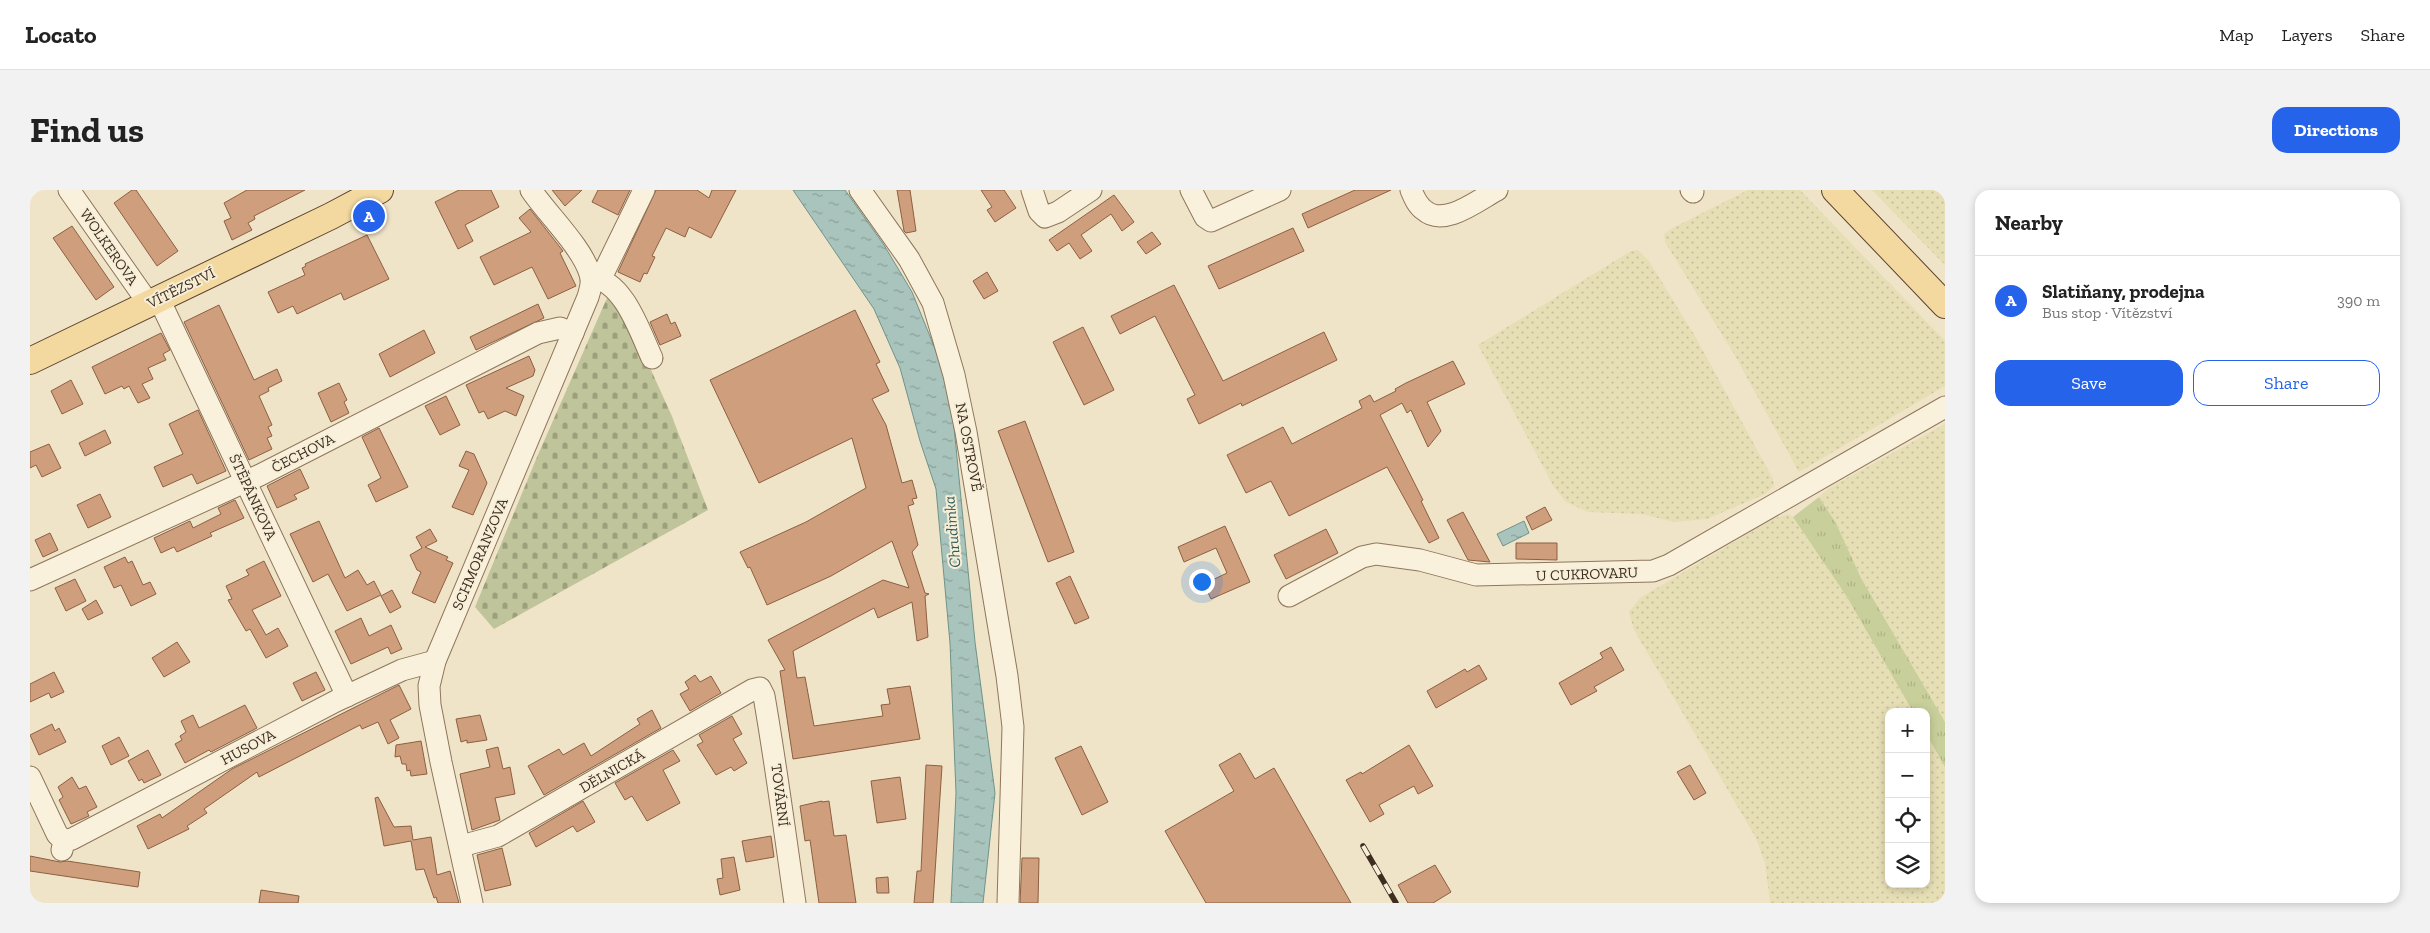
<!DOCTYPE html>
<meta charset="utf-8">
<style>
:root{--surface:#fff;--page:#f2f2f2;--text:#222;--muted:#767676;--line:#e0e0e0;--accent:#2563eb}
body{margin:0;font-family:"Zilla Slab",serif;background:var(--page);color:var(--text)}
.controls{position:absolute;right:15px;bottom:15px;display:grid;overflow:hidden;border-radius:10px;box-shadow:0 2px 8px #0003}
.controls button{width:45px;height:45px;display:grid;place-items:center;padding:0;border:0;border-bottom:1px solid var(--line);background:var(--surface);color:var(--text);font:25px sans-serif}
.you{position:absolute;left:1171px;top:391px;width:18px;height:18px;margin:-12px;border:4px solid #fff;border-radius:50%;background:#1a73e8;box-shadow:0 0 0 8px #1a73e833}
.badge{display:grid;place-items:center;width:32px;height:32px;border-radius:50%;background:var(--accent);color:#fff;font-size:16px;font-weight:700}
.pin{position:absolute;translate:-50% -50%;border:2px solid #fff;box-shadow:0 1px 5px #0006}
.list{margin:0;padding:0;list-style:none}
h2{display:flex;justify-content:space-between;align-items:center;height:65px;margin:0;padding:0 20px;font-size:21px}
h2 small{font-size:16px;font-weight:400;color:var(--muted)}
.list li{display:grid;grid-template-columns:32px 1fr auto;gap:15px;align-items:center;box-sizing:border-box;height:90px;padding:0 20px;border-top:1px solid var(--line)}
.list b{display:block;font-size:19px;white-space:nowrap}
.list p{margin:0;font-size:16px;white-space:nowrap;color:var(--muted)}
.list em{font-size:16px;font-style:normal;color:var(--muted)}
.actions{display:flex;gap:10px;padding:15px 20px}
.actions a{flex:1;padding:11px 0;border:1px solid var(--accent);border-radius:15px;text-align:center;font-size:18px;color:var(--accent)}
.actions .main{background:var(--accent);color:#fff}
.icon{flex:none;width:28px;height:28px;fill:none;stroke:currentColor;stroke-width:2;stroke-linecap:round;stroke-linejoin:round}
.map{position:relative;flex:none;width:1915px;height:713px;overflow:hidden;border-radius:15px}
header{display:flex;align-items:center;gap:30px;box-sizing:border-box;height:70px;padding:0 25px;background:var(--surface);border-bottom:1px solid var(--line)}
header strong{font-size:24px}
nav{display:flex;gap:28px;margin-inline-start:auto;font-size:18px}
.intro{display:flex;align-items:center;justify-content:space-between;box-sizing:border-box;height:120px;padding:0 30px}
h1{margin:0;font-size:35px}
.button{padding:12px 22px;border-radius:15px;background:var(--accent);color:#fff;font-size:18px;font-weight:700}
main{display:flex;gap:30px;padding:0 30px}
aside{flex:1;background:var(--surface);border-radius:15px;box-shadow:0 2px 8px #0003}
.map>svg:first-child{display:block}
.farmland{fill:url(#farmland-dots)}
.grass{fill:url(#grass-tufts)}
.cemetery{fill:url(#cemetery-stones)}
.water{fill:url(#water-ripples);stroke:#6f938a}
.building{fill:#cf9f7d;stroke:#8d5f41}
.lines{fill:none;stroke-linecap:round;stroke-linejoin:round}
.minor-casing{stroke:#8d765c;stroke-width:23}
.major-casing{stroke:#5b4430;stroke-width:28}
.minor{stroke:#faf1dc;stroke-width:21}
.major{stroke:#f3d9a0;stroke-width:26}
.rail-casing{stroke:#3d2e20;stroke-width:5.5}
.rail{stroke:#f7eed8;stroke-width:4;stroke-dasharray:11;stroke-linecap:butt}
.labels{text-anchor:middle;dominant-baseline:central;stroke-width:4;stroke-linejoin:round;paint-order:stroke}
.street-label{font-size:15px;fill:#3d2e20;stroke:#f7eed8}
.water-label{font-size:16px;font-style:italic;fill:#2f5d5a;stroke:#f7eed8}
</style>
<header>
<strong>Locato</strong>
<nav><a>Map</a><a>Layers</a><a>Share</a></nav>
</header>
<div class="intro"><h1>Find us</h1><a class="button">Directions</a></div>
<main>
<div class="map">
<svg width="1915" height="713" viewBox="0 0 1915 713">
<defs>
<pattern id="farmland-dots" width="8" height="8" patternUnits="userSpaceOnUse" patternTransform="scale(1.25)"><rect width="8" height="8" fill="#e6deb5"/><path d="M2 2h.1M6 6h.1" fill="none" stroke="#c6bf9b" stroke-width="1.8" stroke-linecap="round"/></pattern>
<pattern id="grass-tufts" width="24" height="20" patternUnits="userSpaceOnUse" patternTransform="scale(1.25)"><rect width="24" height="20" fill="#c9cf9b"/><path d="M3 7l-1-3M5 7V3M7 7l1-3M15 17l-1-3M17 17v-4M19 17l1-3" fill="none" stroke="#aeb285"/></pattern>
<pattern id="cemetery-stones" width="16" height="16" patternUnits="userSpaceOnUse" patternTransform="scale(1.25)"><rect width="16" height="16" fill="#bfc49a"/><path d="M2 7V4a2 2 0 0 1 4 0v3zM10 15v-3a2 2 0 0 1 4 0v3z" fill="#9ca07d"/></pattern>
<pattern id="water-ripples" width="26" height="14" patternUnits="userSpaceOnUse" patternTransform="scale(1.25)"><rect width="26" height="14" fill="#a9c4bc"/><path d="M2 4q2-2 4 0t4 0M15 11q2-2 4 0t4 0" fill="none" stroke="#8ba098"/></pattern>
</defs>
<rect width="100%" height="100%" fill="#f0e4c8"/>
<g class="farmland">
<path d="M1718 0H1770L1915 151V196L1769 282 1704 164 1635 52 1634 44 1641 39Z"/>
<path d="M1842 0H1915V75L1909 69Z"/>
<path d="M1608 60 1619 71 1665 146 1743 289 1744 296 1735 304 1677 329 1644 332 1612 324 1558 322 1536 312 1524 297 1448 155 1601 61Z"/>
<path d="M1915 234V532L1831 388 1806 333 1789 307 1799 298Z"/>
<path d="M1758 324 1763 327 1817 407 1883 522H1859V694H1896V545L1915 577V713H1740L1735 673 1726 648 1604 440 1599 422 1610 408 1743 329Z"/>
</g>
<path class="grass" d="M1789 307 1806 333 1831 388 1915 532V577L1896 544V522H1883L1817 407 1763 327Z"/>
<path class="cemetery" d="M577 108 590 112 641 224 678 320 464 439 445 417 507 267Z"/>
<g class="water">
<path d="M763 0H815L854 55 882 102 910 171 923 226 945 452 965 603 953 713H921L926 603 920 453 906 299 890 251 870 178 844 119Z"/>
<path d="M1494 331 1499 343 1473 356 1467 344Z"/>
</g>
<g class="building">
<path d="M102 0H106L148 61 127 76 84 13Z"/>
<path d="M217 0H275L224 26 225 29 218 33 222 40 202 50 194 31 201 28 194 13Z"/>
<path d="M429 0H461L469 17 435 35 443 51 428 59 405 12Z"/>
<path d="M522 0H552L535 16Z"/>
<path d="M568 0H600L588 25 562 12Z"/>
<path d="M626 0H667L679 8 682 0H706L681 48 659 37 655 47 636 38 622 66 625 67 617 84 614 83 610 92 588 82Z"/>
<path d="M867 0H880L886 41 876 43 874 41Z"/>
<path d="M951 0H974L986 18 965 32 957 20 962 17Z"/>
<path d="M1325 0H1361L1278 38 1272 24Z"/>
<path d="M1084 5 1104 32 1092 41 1081 24 1051 45 1062 61 1050 69 1039 53 1027 61 1019 50Z"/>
<path d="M500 19 533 61 530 63 546 96 518 109 502 77 464 95 450 67 501 42 489 28Z"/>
<path d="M42 36 84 97 66 110 23 48Z"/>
<path d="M1263 38 1274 61 1189 99 1178 76Z"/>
<path d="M1122 42 1131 54 1116 64 1107 52Z"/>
<path d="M337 45 359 89 314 110 311 103 267 124 263 116 248 123 238 102 275 85 272 78 276 76 275 74Z"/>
<path d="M957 82 968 101 954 109 943 91Z"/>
<path d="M1144 95 1193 191 1294 142 1307 170 1212 216 1211 213 1169 234 1157 209 1165 205 1125 126 1090 144 1081 126Z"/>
<path d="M508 114 514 128 446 160 440 147Z"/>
<path d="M189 115 224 190 247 179 252 191 238 198 239 201 229 206 242 235 238 237 242 246 237 248 242 259 219 270 154 132Z"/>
<path d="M825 120 850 172 846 174 859 201 842 209 856 235 872 293 882 290 887 308 882 309 884 314 878 316 888 355 882 362 895 403 899 404 895 406 898 447 887 451 882 412 848 428 844 418 763 461 767 488 775 487 784 536 853 526 851 515 860 514 857 499 880 496 890 549 763 569 750 481 755 480 738 450 853 390 879 398 862 351 801 386 737 415 720 377 718 378 710 362 776 332 836 298 822 248 729 293 680 190Z"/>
<path d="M637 124 641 134 645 132 651 146 630 155 620 132Z"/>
<path d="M1053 137 1084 200 1054 215 1023 152Z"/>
<path d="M394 140 405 163 360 187 349 164Z"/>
<path d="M131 143 140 160 133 164 136 170 118 178 123 189 112 194 120 208 108 213 99 196 94 199 92 196 75 204 62 177Z"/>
<path d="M499 166 505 180 503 186 476 198 494 206 486 226 475 221 458 229 454 221 449 223 436 195Z"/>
<path d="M1423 171 1435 194 1397 212 1411 241 1398 257 1381 220 1377 223 1372 213 1350 225 1393 310 1391 311 1409 348 1399 353 1357 277 1259 326 1241 291 1216 303 1197 265 1253 237 1262 254 1332 218 1329 211 1340 205 1344 212 1366 201 1365 199 1376 193Z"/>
<path d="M41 190 53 214 32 224 21 201Z"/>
<path d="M309 193 317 210 314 212 319 223 301 232 288 203Z"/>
<path d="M416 206 430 235 410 245 395 216Z"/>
<path d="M168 220 196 281 167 294 162 284 133 297 124 277 153 264 139 234Z"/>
<path d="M995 231 1044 362 1018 372 968 241Z"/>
<path d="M349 238 378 297 346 312 338 295 351 288 332 247Z"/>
<path d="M75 240 81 253 55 266 49 253Z"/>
<path d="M19 254 31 278 12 287 6 275 0 278V262Z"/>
<path d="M436 261 444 264 457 293 443 325 422 317 439 280 429 276Z"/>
<path d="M270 279 279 298 264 305 267 309 247 318 237 296Z"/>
<path d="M70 304 81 327 58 338 47 315Z"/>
<path d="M205 310 214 328 180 343 182 346 147 362 144 357 131 363 124 348 160 331 163 338 191 324 188 318Z"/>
<path d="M1515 317 1522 330 1502 340 1496 327Z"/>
<path d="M1433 322 1454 361 1460 372 1438 370 1417 330Z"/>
<path d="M289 331 315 388 328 380 337 395 344 391 351 405 317 421 298 384 283 392 260 344Z"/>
<path d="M1195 336 1220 392 1181 409 1174 394 1197 383 1186 358 1154 372 1148 357Z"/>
<path d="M400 339 407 351 395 357 418 367 416 370 423 373 405 413 382 403 391 382 387 380 380 365 392 358 386 347Z"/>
<path d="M1296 339 1308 363 1256 389 1244 365Z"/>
<path d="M20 343 28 360 13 367 5 350Z"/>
<path d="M1486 353H1527V370L1486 369Z"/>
<path d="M95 367 98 373 102 371 113 395 120 392 126 404 101 416 91 395 84 398 74 377Z"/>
<path d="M234 371 251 406 222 420 236 445 248 438 258 456 236 468 220 439 216 441 198 410 202 409 196 396 219 385 216 380Z"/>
<path d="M1040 386 1059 428 1045 434 1026 393Z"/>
<path d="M45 389 56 411 36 421 25 398Z"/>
<path d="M362 400 371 417 360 423 351 406Z"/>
<path d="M66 410 73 423 58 430 52 419Z"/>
<path d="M331 428 339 446 361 435 372 459 361 464 358 457 321 474 305 441Z"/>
<path d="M147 452 160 472 134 487 122 468Z"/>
<path d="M1581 457 1594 480 1564 497 1567 501 1541 515 1529 493 1573 468 1570 463Z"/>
<path d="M1449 475 1457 489 1406 518 1397 501 1435 479 1437 482Z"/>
<path d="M24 482 34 502 21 508 19 503 0 512V494Z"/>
<path d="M286 482 295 500 272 511 263 493Z"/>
<path d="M665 485 670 492 681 486 691 503 660 521 650 504 659 499 655 492Z"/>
<path d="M369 495 381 519 360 530 369 548 358 554 348 532 332 539 330 535 229 587 227 582 174 619 177 623 157 636 159 639 118 659 107 636 130 624 132 628 202 579Z"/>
<path d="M215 515 227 538 181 562 179 560 155 573 145 554 152 550 150 546 156 542 151 531 163 525 169 538Z"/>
<path d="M622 520 631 538 514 605 498 576 529 559 533 565 554 553 561 566 610 534 607 529Z"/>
<path d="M450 525 457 550 437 553V550L431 552 426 529Z"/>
<path d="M702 526 712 544 703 549 717 573 704 581 701 577 686 585 667 555 673 552 669 545Z"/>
<path d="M22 534 25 541 29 538 36 552 9 565 0 545Z"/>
<path d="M89 547 99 566 81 575 72 556Z"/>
<path d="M391 551 397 584 381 586 380 580 377 581 376 574H372L370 566 365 567 366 555Z"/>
<path d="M1379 555 1403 596 1388 604 1384 596 1349 615 1354 624 1340 632 1316 590 1331 582 1332 584Z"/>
<path d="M1051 556 1078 612 1052 625 1025 568Z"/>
<path d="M468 557 473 579 480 577 485 604 465 608 470 630 442 640 430 584 460 577 456 560Z"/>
<path d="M118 560 131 585 114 593 112 589 109 591 98 571Z"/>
<path d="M643 560 650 571 633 580 650 613 617 631 602 606 595 610 585 593Z"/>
<path d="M1210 563 1225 589 1244 578 1321 713H1176L1135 641 1204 601 1189 575Z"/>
<path d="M896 575 912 576 903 713H884L887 681H891Z"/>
<path d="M1660 575 1676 603 1664 610 1647 582Z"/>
<path d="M42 587 49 599 56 596 67 617 57 622 59 626 41 634 29 610 33 607 28 597Z"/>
<path d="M870 587 876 629 847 633 841 591Z"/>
<path d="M348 607 364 637 381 636 383 650 401 647 407 685 420 681 429 713H408L406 707 404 708 394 679 386 680 381 651 354 656 345 608Z"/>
<path d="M553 611 565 632 547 642 543 636 506 657 499 643Z"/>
<path d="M792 611V612L799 611 804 646 816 645 826 713H789L780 650 775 651 770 616Z"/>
<path d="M741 646 744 667 716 672 712 651Z"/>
<path d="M472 658 481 695 455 701 447 665Z"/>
<path d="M0 666 30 672 37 671 110 682 108 697 0 681Z"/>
<path d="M704 667 710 700 690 705 687 689 693 688 691 669Z"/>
<path d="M992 668H1009L1008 713H990Z"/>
<path d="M1405 675 1421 702 1403 713H1378L1368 695Z"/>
<path d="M858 687 859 703H847L846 688Z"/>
<path d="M231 700 269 706 268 713H229Z"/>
</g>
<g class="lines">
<g class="minor-casing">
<g id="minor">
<path d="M39 0 119 114"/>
<path d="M830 0 879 69 903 113 924 185 936 242 977 486 983 537 978 713"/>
<path d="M1002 0 1009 21 1015 27 1028 22 1061 0"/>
<path d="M1161 0 1175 27 1181 31 1250 0"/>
<path d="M1381 0C1384 7 1387 15 1394 20 1414 38 1448 10 1467 0"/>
<path d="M1661 0 1663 2"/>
<path d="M561 88C593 89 610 142 622 168"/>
<path d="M571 88 614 0"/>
<path d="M129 109 317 506"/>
<path d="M0 390 230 285 508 143 530 138 543 143"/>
<path d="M1259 406 1332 367 1346 364 1390 370 1446 385 1623 381 1639 375 1915 217"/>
<path d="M0 587 27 644 34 651 32 660"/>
<path d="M34 651 42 649 306 511 372 480 405 471"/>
<path d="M431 656 468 646 722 500 730 498 734 506C746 575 755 644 765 713"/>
<path d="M442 713 411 572 400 515 399 496 405 471 558 107C560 100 563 92 560 84 552 57 518 25 501 0"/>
</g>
</g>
<g class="major-casing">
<g id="major">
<path d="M1805 0 1915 115"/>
<path d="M0 171 301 26 350 0"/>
</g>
</g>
<use href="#minor" class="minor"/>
<use href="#major" class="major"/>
<g class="rail-casing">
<path id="rail" d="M1333 656 1366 713"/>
</g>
<use href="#rail" class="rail"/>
</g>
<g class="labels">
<g class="street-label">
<text transform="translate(79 57) rotate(55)">WOLKEROVA</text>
<text transform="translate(151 98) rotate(-26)">VÍTĚZSTVÍ</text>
<text transform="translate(939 257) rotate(79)">NA OSTROVĚ</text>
<text transform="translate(273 263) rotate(-27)">ČECHOVA</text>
<text transform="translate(223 307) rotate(65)">ŠTĚPÁNKOVA</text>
<text transform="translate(450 364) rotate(-67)">SCHMORANZOVA</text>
<text transform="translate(1557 384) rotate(-2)">U CUKROVARU</text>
<text transform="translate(218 557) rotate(-28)">HUSOVA</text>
<text transform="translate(582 581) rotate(-30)">DĚLNICKÁ</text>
<text transform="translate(750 605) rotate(83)">TOVÁRNÍ</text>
</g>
<g class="water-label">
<text transform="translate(922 342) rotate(-95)">Chrudimka</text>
</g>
</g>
</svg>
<div class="controls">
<button>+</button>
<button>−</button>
<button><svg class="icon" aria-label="locate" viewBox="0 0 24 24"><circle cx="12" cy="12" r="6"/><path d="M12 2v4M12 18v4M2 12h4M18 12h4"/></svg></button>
<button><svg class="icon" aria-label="layers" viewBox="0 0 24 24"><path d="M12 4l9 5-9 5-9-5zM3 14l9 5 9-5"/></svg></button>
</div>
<div class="you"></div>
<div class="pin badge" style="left:339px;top:26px">A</div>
</div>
<aside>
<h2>Nearby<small></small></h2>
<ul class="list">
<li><span class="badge">A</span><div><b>Slatiňany, prodejna</b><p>Bus stop · Vítězství</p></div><em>390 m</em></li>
</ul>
<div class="actions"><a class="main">Save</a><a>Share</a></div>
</aside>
</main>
